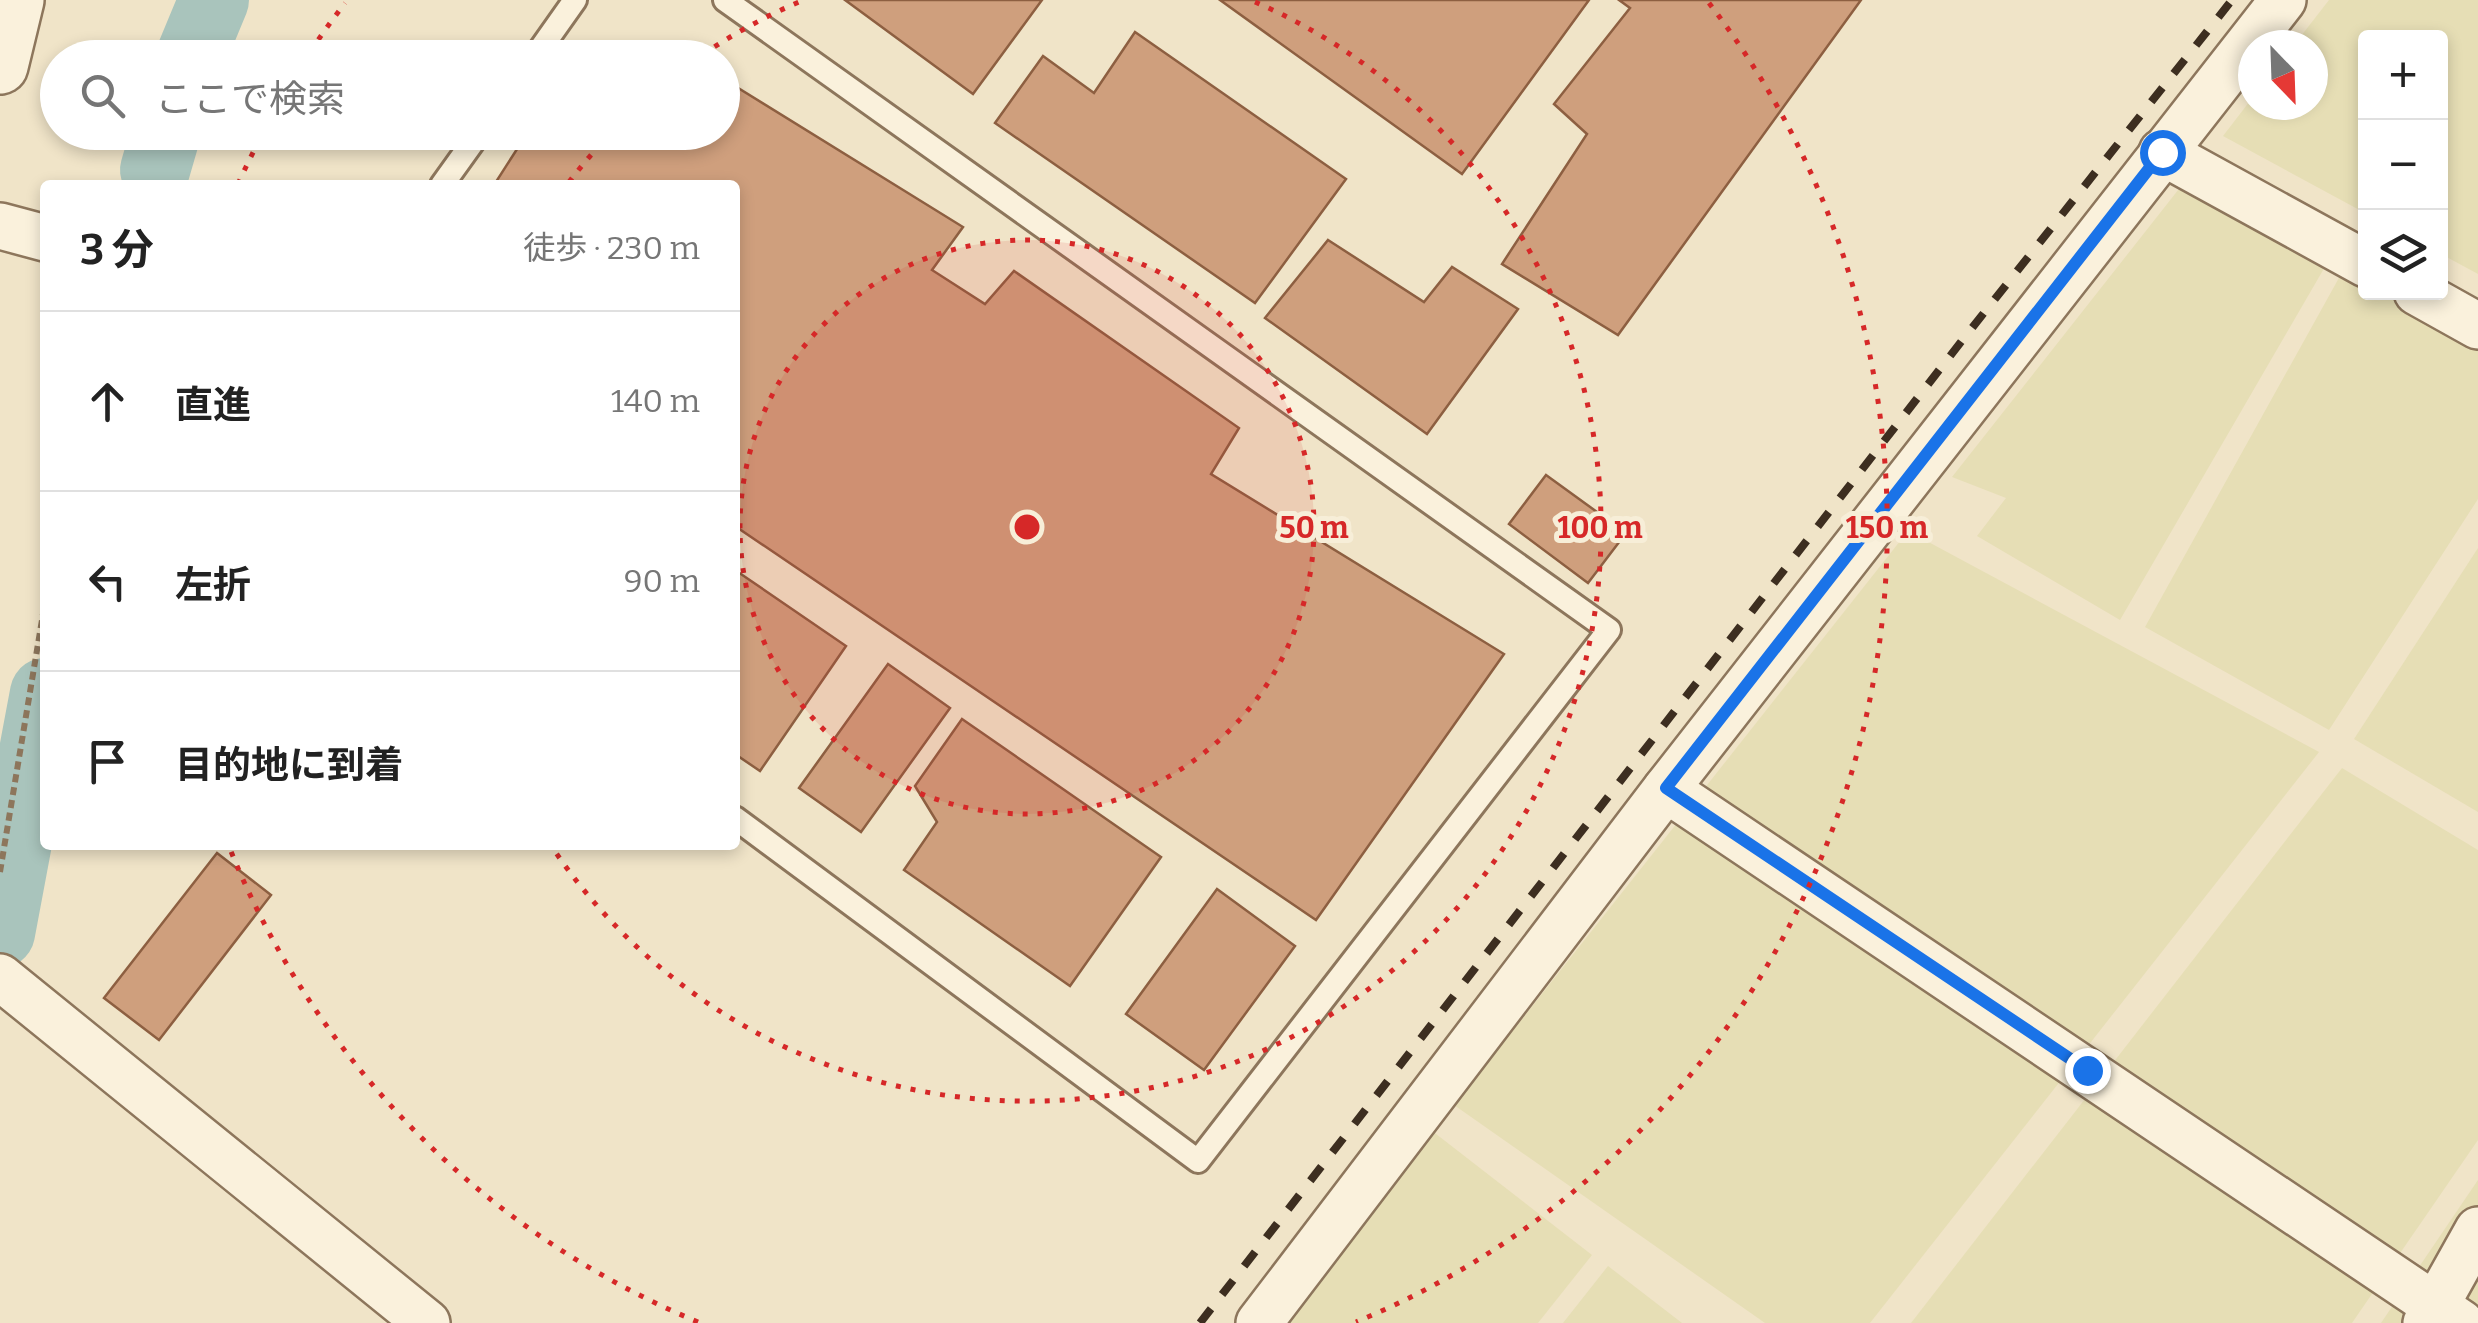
<!DOCTYPE html>
<html lang="ja">
<meta charset="utf-8">
<style>
:root{--surface:#fff;--page:#f6f6f6;--text:#222;--muted:#767676;--line:#e0e0e0}
body{margin:0;font-family:Bitter,"Noto Sans JP",serif;background:var(--page);color:var(--text)}
.controls{position:absolute;right:30px;top:30px;display:grid;overflow:hidden;border-radius:10px;box-shadow:0 5px 15px #0003}
.controls button{width:90px;height:90px;display:grid;place-items:center;padding:0;border:0;border-bottom:2px solid var(--line);background:var(--surface);color:var(--text);font:50px sans-serif}
.compass{position:absolute;left:2238px;top:30px;width:90px;height:90px;border-radius:50%;background:var(--surface);box-shadow:0 5px 15px #0003;rotate:157deg}
.stop{position:absolute;width:30px;height:30px;margin:-22px;border:8px solid #1a73e8;border-radius:50%;background:#fff}
.stop.end{background:#1a73e8;border-color:#fff;box-shadow:0 2px 10px #0008}
.list{margin:0;padding:0;list-style:none}
h2{display:flex;justify-content:space-between;align-items:center;height:130px;margin:0;padding:0 40px;font-size:42px}
h2 small{font-size:32px;font-weight:400;color:var(--muted)}
.list li{display:grid;grid-template-columns:65px 1fr auto;gap:30px;align-items:center;box-sizing:border-box;height:180px;padding:0 40px;border-top:2px solid var(--line)}
.list b{display:block;font-size:38px;white-space:nowrap}
.list em{font-size:32px;font-style:normal;color:var(--muted)}
.icon{flex:none;width:55px;height:55px;fill:none;stroke:currentColor;stroke-width:2;stroke-linecap:round;stroke-linejoin:round}
.map{position:relative;flex:none;width:2478px;height:1323px;overflow:hidden}
.search{position:absolute;background:var(--surface);box-shadow:0 5px 15px #0003;left:40px;top:40px;width:700px;height:110px;display:flex;align-items:center;gap:25px;box-sizing:border-box;padding:0 35px;border-radius:55px;color:var(--muted);font-size:38px}
.panel{position:absolute;background:var(--surface);box-shadow:0 5px 15px #0003;left:40px;top:180px;width:700px;height:670px;border-radius:10px}
.map>svg:first-child{display:block}
.farmland{fill:#e6deb5}
.lines{fill:none;stroke-linecap:round;stroke-linejoin:round}
.river{stroke:#a9c4bc;stroke-width:70}
.building{fill:#cf9f7d;stroke:#8d5f41;stroke-width:2.5}
.service-casing{stroke:#8d765c;stroke-width:28}
.minor-casing{stroke:#8d765c;stroke-width:50}
.tertiary-casing{stroke:#8d765c;stroke-width:60}
.path{stroke:#8d765c;stroke-width:6;stroke-dasharray:8 5;stroke-linecap:butt}
.service{stroke:#faf1dc;stroke-width:22}
.minor{stroke:#faf1dc;stroke-width:45}
.tertiary{stroke:#faf1dc;stroke-width:55}
.rail{stroke:#3d2e20;stroke-width:8;stroke-dasharray:18 18;stroke-linecap:butt}
.route{stroke:#1a73e8;stroke-width:12}
.ring{fill:none;stroke:#d62828;stroke-width:5;stroke-dasharray:5 10}
.centre{fill:#d62828;stroke:#f7eed8;stroke-width:5}
.ring-label{font-size:30px;text-anchor:middle;font-weight:bold;fill:#d62828;stroke:#f7eed8;stroke-width:10;stroke-linejoin:round;paint-order:stroke}
</style>
<div class="map">
<svg width="2478" height="1323" viewBox="0 0 2478 1323">
<rect width="100%" height="100%" fill="#f0e4c8"/>
<g class="farmland">
<path d="M2329 0H2478V274L2441 254 2440 38H2366L2365 213 2223 136 2253 97V105H2313V45H2294Z"/>
<path d="M2186 180 2326 265 2120 620 1977 536 2006 498 1952 477Z"/>
<path d="M2350 258 2365 267 2366 292 2410 293 2478 332V499L2329 730 2145 627Z"/>
<path d="M1908 531 2319 752 1870 1323H1765L1454 1105Z"/>
<path d="M2478 548V812L2354 739Z"/>
<path d="M2342 768 2478 850V1140L2352 1323H1911Z"/>
<path d="M1409 1113 1592 1255 1538 1323H1244Z"/>
<path d="M2478 1180V1323H2381Z"/>
<path d="M1608 1266 1682 1323H1563Z"/>
</g>
<g class="lines">
<g class="river">
<path d="M190 58 214 0"/>
<path d="M155 170 166 132"/>
<path d="M0 933 45 693"/>
</g>
</g>
<g class="building">
<path d="M845 0H1042L973 94Z"/>
<path d="M1220 0H1589L1462 174Z"/>
<path d="M1619 0H1861L1618 335 1502 264 1587 134 1554 104 1630 8Z"/>
<path d="M1135 32 1346 179 1255 303 995 123 1043 56 1094 93Z"/>
<path d="M588 43 617 58H578Z"/>
<path d="M722 78 963 227 932 270 985 304 1014 271 1239 428 1211 474 1504 654 1316 920 735 526V185H494L528 132H722Z"/>
<path d="M1328 240 1424 302 1452 267 1518 309 1427 434 1265 318Z"/>
<path d="M1546 475 1626 533 1588 583 1509 524Z"/>
<path d="M735 570 846 646 760 771 735 754Z"/>
<path d="M888 664 950 708 861 832 799 788Z"/>
<path d="M962 719 1161 857 1070 986 904 870 937 822 915 786Z"/>
<path d="M217 853 271 895 159 1040 104 998Z"/>
<path d="M1217 889 1295 946 1204 1070 1126 1014Z"/>
</g>
<g class="lines">
<g class="service-casing">
<g id="service">
<path d="M725 0 1609 630 1198 1161 735 818"/>
<path d="M534 58 575 0"/>
<path d="M442 185 480 132"/>
</g>
</g>
<g class="minor-casing">
<g id="minor">
<path d="M2162 152 2366 264"/>
<path d="M0 226 45 238"/>
<path d="M2417 292 2478 326"/>
<path d="M1666 789 2461 1323"/>
<path d="M0 977 427 1323"/>
<path d="M1259 1323 1666 789 2283 0"/>
<path d="M2426 1323 2478 1230"/>
</g>
</g>
<g class="tertiary-casing">
<path id="tertiary" d="M0 66 16 0"/>
</g>
<path class="path" d="M0 872 45 602"/>
<use href="#service" class="service"/>
<use href="#minor" class="minor"/>
<use href="#tertiary" class="tertiary"/>
<path class="rail" d="M1200 1323 1964 338 2232 0"/>
</g>
<g class="lines">
<path class="route" d="M2087 1070 1666 788 2162 152"/>
</g>
<circle cx="1027" cy="527" r="287" fill="#d62828" fill-opacity=".12"/>
<g class="ring">
<circle cx="1027" cy="527" r="287"/>
<path d="M569 182A573 573 0 0 1 611 133M702 55A573 573 0 0 1 799 2M1255 2A573 573 0 1 1 552 847"/>
<path d="M698 1322A860 860 0 0 1 230 849M238 184A860 860 0 0 1 261 137M310 52A860 860 0 0 1 345 3M1709 3A860 860 0 0 1 1356 1322"/>
</g>
<circle cx="1027" cy="527" r="15" class="centre"/>
<g class="ring-label">
<text x="1314" y="538">50 m</text>
<text x="1600" y="538">100 m</text>
<text x="1887" y="538">150 m</text>
</g>
</svg>
<div class="controls">
<button>+</button>
<button>−</button>
<button><svg class="icon" aria-label="layers" viewBox="0 0 24 24"><path d="M12 4l9 5-9 5-9-5zM3 14l9 5 9-5"/></svg></button>
</div>
<svg class="compass" viewBox="-18 -18 36 36"><path d="M0-13l5 13h-10z" fill="#e53935"/><path d="M0 13l5-13h-10z" fill="#767676"/></svg>
<div class="stop" style="left:2162px;top:152px"></div>
<div class="stop end" style="left:2087px;top:1070px"></div>
<div class="search"><svg class="icon" aria-label="search" viewBox="0 0 24 24"><circle cx="10" cy="10" r="6"/><path d="M15 15l6 6"/></svg>ここで検索</div>
<section class="panel">
<h2>3 分<small>徒歩 · 230 m</small></h2>
<ul class="list">
<li><svg class="icon" aria-label="ahead" viewBox="0 0 24 24"><path d="M12 20V5M6 11l6-6 6 6"/></svg><div><b>直進</b></div><em>140 m</em></li>
<li><svg class="icon" aria-label="left" viewBox="0 0 24 24"><path d="M17 20v-9H6M10 6l-5 5 5 5"/></svg><div><b>左折</b></div><em>90 m</em></li>
<li><svg class="icon" aria-label="arrive" viewBox="0 0 24 24"><path d="M6 21V4h12l-3 4 3 4H6"/></svg><div><b>目的地に到着</b></div></li>
</ul>
</section>
</div>
